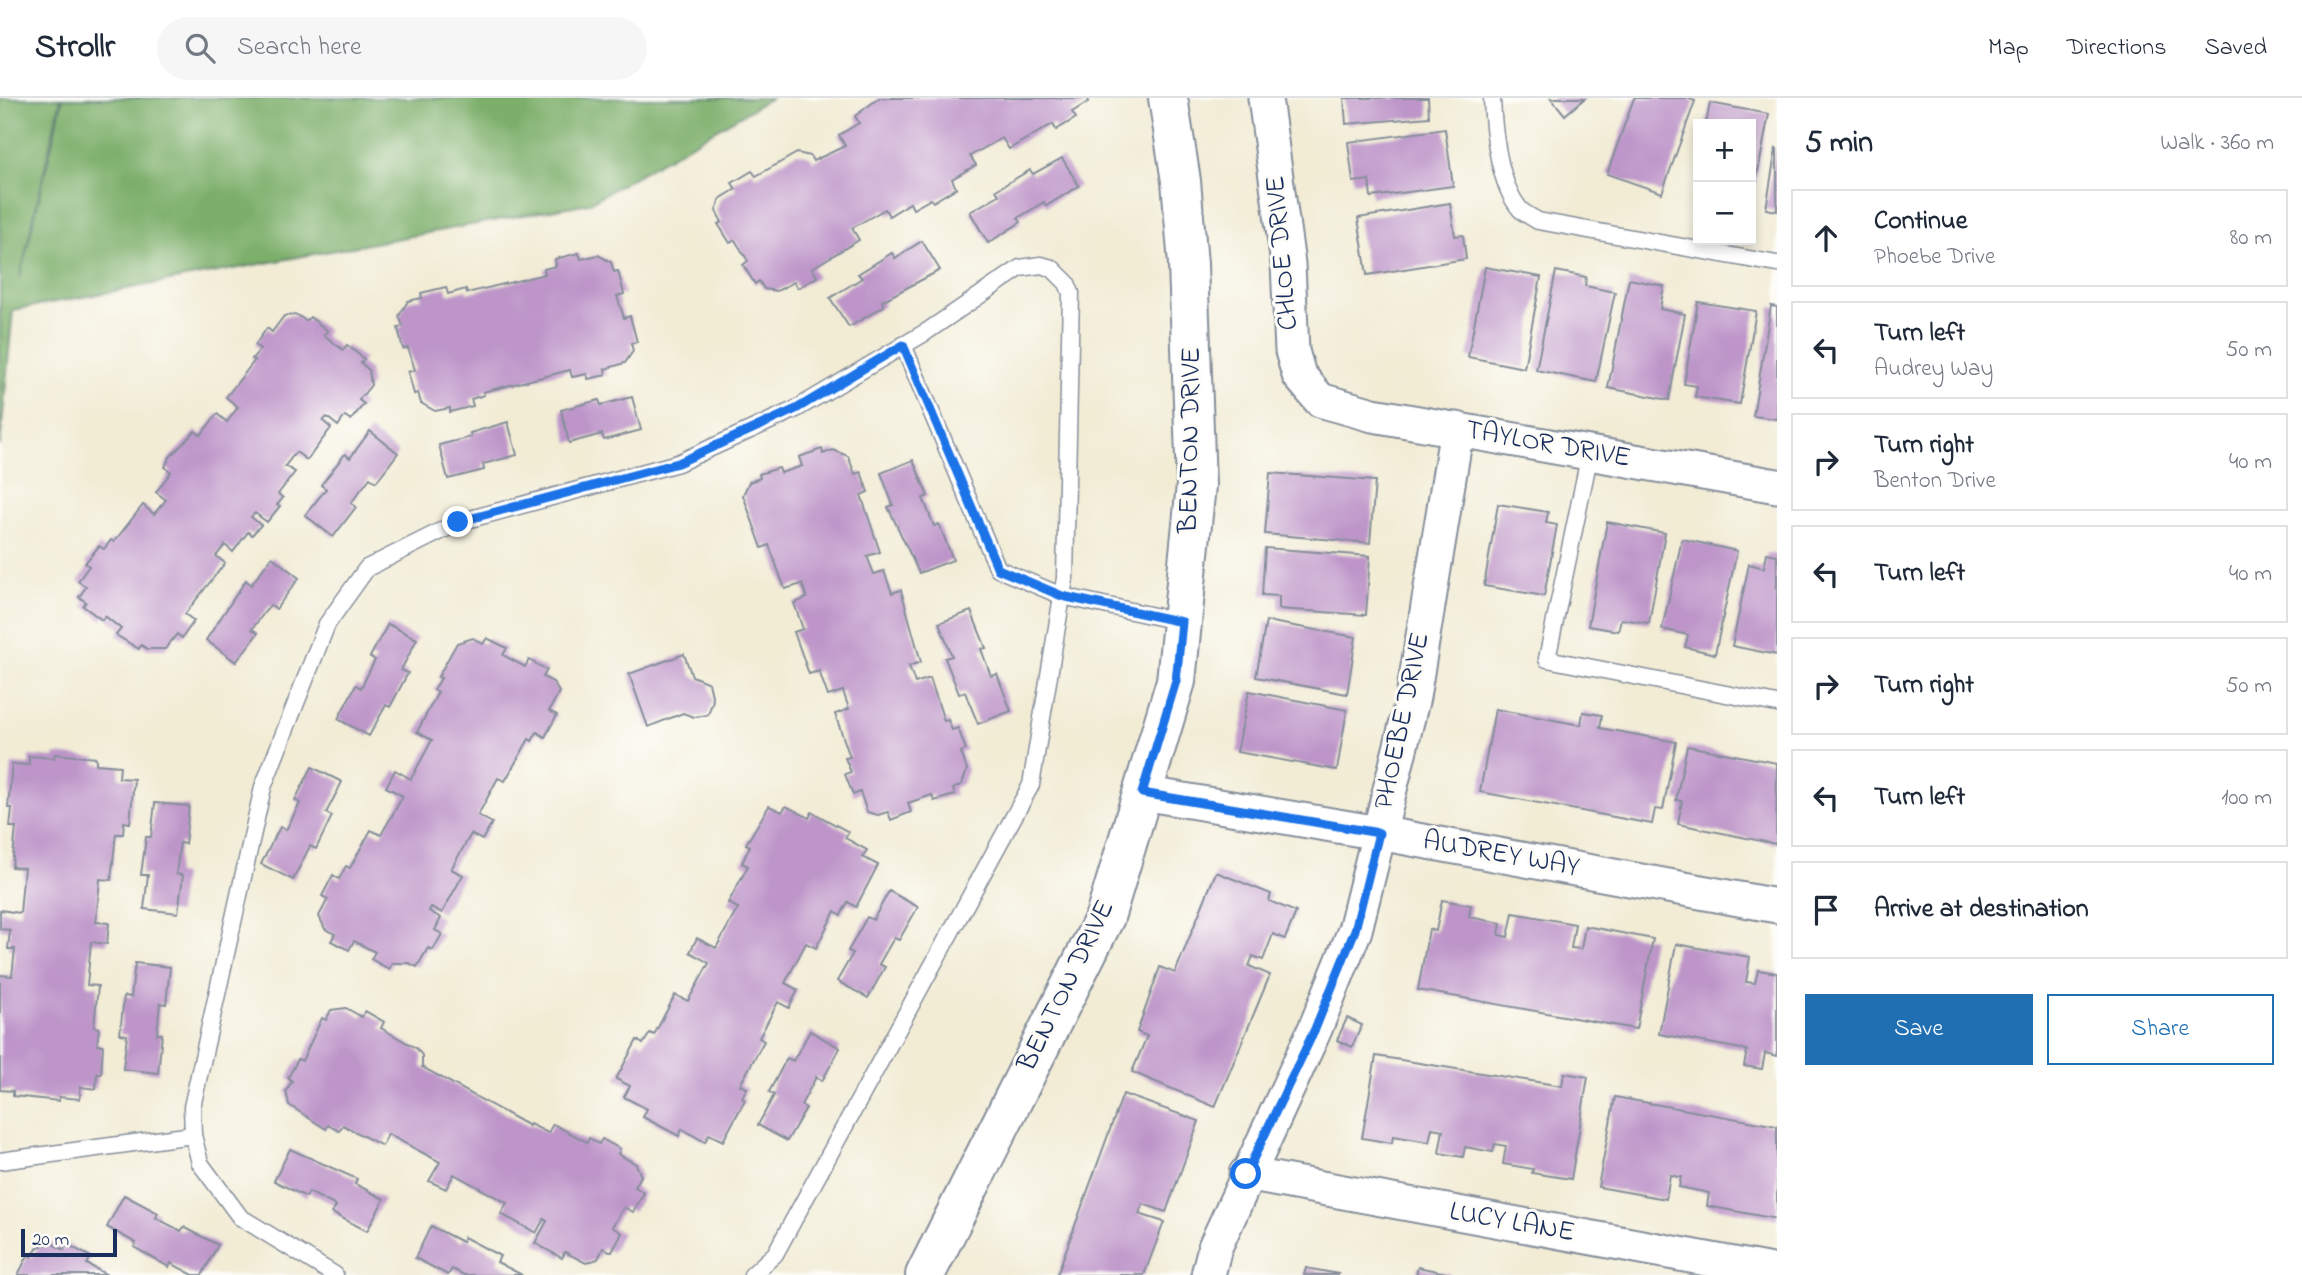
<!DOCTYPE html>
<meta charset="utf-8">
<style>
:root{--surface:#fff;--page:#f6f6f7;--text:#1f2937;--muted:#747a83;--line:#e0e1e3;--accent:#1f6fb2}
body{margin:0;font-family:"Indie Flower",sans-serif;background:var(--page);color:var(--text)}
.controls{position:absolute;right:21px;top:21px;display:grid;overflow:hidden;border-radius:0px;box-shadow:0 4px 10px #0003}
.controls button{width:63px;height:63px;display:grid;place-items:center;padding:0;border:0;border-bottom:2px solid var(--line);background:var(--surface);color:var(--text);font:35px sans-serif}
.scale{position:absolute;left:21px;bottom:18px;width:96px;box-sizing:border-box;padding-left:7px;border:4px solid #1b2f5e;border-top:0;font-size:19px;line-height:24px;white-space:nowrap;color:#1b2f5e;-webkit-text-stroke:5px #fdfcf7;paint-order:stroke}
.stop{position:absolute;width:21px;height:21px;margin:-16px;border:5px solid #1a73e8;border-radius:50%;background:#fff}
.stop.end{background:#1a73e8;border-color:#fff;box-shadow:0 2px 7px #0008}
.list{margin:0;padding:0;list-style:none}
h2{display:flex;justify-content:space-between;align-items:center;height:91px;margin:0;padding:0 28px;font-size:30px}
h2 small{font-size:23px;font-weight:400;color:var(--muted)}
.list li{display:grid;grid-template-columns:46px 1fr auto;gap:21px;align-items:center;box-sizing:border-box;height:98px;margin:0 14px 14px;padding:0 14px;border:2px solid var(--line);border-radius:0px}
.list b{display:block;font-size:26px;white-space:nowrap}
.list p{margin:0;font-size:23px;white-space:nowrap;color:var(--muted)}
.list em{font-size:23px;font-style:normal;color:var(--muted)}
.actions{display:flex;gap:14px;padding:21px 28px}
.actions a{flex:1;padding:16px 0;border:2px solid var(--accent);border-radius:0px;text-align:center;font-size:24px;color:var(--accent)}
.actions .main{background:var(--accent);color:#fff}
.icon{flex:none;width:38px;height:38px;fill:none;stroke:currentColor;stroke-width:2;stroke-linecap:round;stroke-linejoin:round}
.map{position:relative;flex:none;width:1777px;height:1177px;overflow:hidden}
header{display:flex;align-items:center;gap:42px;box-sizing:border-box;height:98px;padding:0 35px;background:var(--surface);border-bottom:2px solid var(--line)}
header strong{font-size:33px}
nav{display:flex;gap:38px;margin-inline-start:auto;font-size:24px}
.search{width:490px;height:63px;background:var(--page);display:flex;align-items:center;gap:18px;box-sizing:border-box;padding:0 24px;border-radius:38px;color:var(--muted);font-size:26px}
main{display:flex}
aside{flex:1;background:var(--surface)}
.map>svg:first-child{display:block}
.forest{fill:#7caf6a;stroke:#4c6f64;stroke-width:2}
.building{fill:#bd95c9}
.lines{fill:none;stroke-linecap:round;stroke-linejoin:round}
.service-casing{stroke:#868e9a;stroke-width:19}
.minor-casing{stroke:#868e9a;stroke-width:37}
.tertiary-casing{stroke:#868e9a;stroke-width:42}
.service{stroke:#fff;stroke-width:16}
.minor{stroke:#fff;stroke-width:33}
.tertiary{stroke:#fff;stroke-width:38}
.route{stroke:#1a73e8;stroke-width:9}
.labels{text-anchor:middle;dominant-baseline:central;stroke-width:6;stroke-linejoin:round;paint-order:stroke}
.street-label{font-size:28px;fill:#1b2f5e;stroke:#fdfcf7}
</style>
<header>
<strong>Strollr</strong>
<div class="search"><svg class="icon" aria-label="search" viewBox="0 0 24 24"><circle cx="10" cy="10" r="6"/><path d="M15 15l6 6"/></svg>Search here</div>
<nav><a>Map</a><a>Directions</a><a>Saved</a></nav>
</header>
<main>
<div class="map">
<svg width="1777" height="1177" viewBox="0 0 1777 1177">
<rect width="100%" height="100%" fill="#fdfcf7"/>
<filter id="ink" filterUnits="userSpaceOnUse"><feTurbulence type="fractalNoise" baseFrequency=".0143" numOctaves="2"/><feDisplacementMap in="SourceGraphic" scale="14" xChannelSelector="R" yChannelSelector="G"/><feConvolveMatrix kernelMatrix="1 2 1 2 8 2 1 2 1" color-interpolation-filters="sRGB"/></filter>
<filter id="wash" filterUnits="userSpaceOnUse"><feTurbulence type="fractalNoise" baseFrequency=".00686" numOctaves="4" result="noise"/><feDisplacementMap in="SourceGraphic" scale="28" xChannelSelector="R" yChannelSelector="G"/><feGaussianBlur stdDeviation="1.57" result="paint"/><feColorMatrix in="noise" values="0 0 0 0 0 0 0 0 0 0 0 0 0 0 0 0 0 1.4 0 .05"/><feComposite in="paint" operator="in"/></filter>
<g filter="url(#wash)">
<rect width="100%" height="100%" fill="#f2ecd5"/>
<path class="forest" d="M0 0H61L20 179 63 0H771L589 105 13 212 0 348Z"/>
<g id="blocks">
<g class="building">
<path d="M879 0H1089L1088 4 1072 14 1076 20 1056 32 1053 26 1009 51 1002 40 970 58 976 67 952 81 956 90 933 104 931 101 913 111 910 105 889 118 885 111 852 130 859 142 812 170 817 179 798 190 794 184 777 193 764 191 759 183 755 186 743 167 748 163 735 142 730 145 718 126 722 124 716 113 720 101 736 91 732 85 752 73 756 78 797 55 810 58 813 63 845 48 839 37 859 25 855 18Z"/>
<path d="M1344 0H1428L1429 19 1346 26Z"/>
<path d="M1551 0H1585L1565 17Z"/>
<path d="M1634 0H1688L1695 3 1662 95 1607 76Z"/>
<path d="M1710 5 1769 16 1752 105 1751 26H1706Z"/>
<path d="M1445 31 1453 88 1371 99 1369 82 1353 84 1348 44Z"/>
<path d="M1776 50 1777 51V113L1766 111Z"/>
<path d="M1062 60 1079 88 1046 108 1044 104 1018 120 1021 124 988 145 970 114 999 97 996 92 1030 72 1033 76Z"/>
<path d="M1450 105 1455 138 1463 137 1466 161 1367 177 1358 120Z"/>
<path d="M922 143 940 172 882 203 884 208 849 229 830 200 862 180 858 176 892 155 895 160Z"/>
<path d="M579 155 581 161 598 157 611 164 614 174 618 173 624 196 617 198 624 220 630 218 637 244 631 245 633 253 625 265 605 271 606 277 588 281 587 276 572 279 570 272 483 294 484 297 471 301 473 308 450 314V310L435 313 421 305 418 295 414 296 408 274 415 272 408 250 403 251 398 230 403 228 399 218 408 203 422 200 421 195 446 189 448 196 466 191 467 195 545 176 544 171 556 168 555 161Z"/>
<path d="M1485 169 1541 179 1524 270 1468 259Z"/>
<path d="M1556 173 1586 179 1585 188 1615 194 1596 284 1536 272Z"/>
<path d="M1629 181 1664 188 1660 211 1685 216 1669 302 1608 290Z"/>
<path d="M1698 204 1756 213 1740 306 1695 299 1697 288 1684 286Z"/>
<path d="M1771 208 1777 209V321L1753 318Z"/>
<path d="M297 217 306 223 310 219 328 233 324 237 343 252 347 247 364 261 361 265 369 272 371 287 359 302 364 306 351 322 345 318 338 328 327 319 323 323 331 330 307 362 296 354 285 368 295 374 278 396 283 400 277 407 280 408 267 424 255 415 251 419 261 427 252 437 248 434 233 454 225 447 216 458 225 465 185 516 194 523 182 540 177 536 165 551H147L141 547 139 551 116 537 121 531 105 518 102 522 83 508 86 504 79 499 86 489 78 483 89 468 85 465 99 448 104 451 111 442 114 444 143 407 154 416 166 402 156 394 171 374 165 369 169 360 195 333 201 337 217 316 227 324 238 309 226 299 255 262 252 261 260 251 255 247 267 230 272 234 284 218Z"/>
<path d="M632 299 641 332 604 342 602 336 569 345 561 312 599 302 601 307Z"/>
<path d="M508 324 517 357 483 366 484 372 448 381 439 347 471 339 470 335Z"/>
<path d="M370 333 398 355 376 384 370 380 351 405 356 409 333 439 305 417 326 391 321 387 345 356 350 360Z"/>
<path d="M822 351 823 356 833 352 848 358 855 376 861 374 868 394 861 397 880 454 867 458 874 476 884 473 892 495 901 492 921 564 909 568 915 585 930 580 944 623 948 622 952 632 958 630 966 652 961 654 967 672 962 686 953 691 955 697 934 703 932 697 908 705 911 714 891 722 888 714 878 717 867 714 860 694 853 697 845 676 851 674 845 660 850 659 835 616 849 611 843 593 828 598 819 573 809 576 794 534 803 531 794 505 807 500 802 486 785 491 769 447 762 450 743 397 749 384 760 380 759 376 779 370 781 375 802 368 799 359Z"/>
<path d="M913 362 928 398 923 400 934 428 939 426 953 462 919 475 888 409 893 407 881 375Z"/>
<path d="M1270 375 1375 383 1370 445 1265 436Z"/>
<path d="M1498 406 1548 414 1546 425 1557 427 1544 498 1484 488Z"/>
<path d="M1607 424 1665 435 1649 525 1621 521 1618 533 1588 528Z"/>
<path d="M1682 441 1737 453 1715 556 1685 549 1688 537 1662 531Z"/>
<path d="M1265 450 1370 458 1366 517 1279 511V498L1262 497Z"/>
<path d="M1767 455 1777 457V557L1732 548 1749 466 1764 470Z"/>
<path d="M272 459 299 480 276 511 270 507 252 531 258 535 236 564 206 542 246 482 251 487Z"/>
<path d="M971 513 986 550 981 551 991 578 997 576 1011 613 978 626 965 594 959 596 945 560 952 558 939 525Z"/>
<path d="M1266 523 1356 539 1347 596 1256 579Z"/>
<path d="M388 526 417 541 401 572 408 575 390 609 386 607 369 638 338 621 356 587 361 590 375 562 370 559Z"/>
<path d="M473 540 483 546 487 540 507 550 503 557 525 569 529 562 547 572 543 579 553 584 559 594 549 613 557 617 545 639 537 634 532 643 529 641 505 683 498 680 478 717 492 725 482 742 471 736 451 771 463 777 442 815 431 809 429 813 441 820 435 832 442 836 433 852 428 850 417 869 409 865H392L389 871 371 861 375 854 354 843 349 852 331 843 335 836 325 831 319 818 328 801 322 798 333 777 339 781 346 768 350 770 371 732 381 737 403 698 386 689 395 672 411 681 432 642 417 634 438 594 434 592 441 580 438 579 457 545Z"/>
<path d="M684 556 692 578 709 585 713 602 708 617 694 619 683 615 648 629 629 576Z"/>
<path d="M1249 593 1347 612 1337 672 1237 654Z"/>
<path d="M1495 611 1581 627 1583 614 1602 617 1600 630 1676 644 1663 712 1655 711 1652 726 1480 694Z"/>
<path d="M1687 648 1777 665 1776 746 1678 726 1682 703 1676 702Z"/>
<path d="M55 656 96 660V666L120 668 119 680 134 681 130 725 124 724 123 736H116L111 782 100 781 96 824 109 825 107 846 91 844 87 887 98 888 94 929 99 930 97 947H103L101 976H97L96 991 80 989V1001L59 999V1003L13 998V993L0 992V877L12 878 15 851H8L10 832 0 831V812L20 815 24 770 12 769 16 729H10L12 710H8L12 666 29 667V658L54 660Z"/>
<path d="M312 669 342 684 326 715 332 718 316 751 310 748 293 782 261 766 280 729 286 732 300 705 295 702Z"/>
<path d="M155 705 189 708 185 746 180 745 176 776 183 777 178 815 144 811 148 777H141L146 739H151Z"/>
<path d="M769 708 782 714 786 708 809 720 812 714 849 734 845 740 867 752 862 759 878 767 856 809 848 804 841 817 835 813 816 850 806 845 785 885 798 892 789 910 778 904 759 940 764 943 740 987 747 990 742 1000 745 1002 723 1043 709 1036 705 1044 682 1031 679 1038 643 1019 647 1011 624 999 630 988 616 981 637 942 643 946 650 935 654 937 675 897 688 903 709 865 690 854 697 840 716 850 738 810 728 805 748 768 742 765 750 748 746 746Z"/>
<path d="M1216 774 1271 796 1269 803 1296 814 1285 841 1273 836 1263 862 1253 858 1249 868 1270 877 1215 1009 1132 974 1147 938 1137 934 1160 869 1175 875Z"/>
<path d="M889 793 918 809 899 842 894 840 879 866 885 869 868 900 837 883 853 855 848 853 867 819 873 822Z"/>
<path d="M1442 802 1471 807 1469 819 1501 825 1499 837 1508 839 1513 815 1575 826 1571 850 1581 851 1585 828 1653 841 1636 931 1418 892 1429 831 1436 833Z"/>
<path d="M1676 846 1750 859 1746 884 1755 885 1758 872 1777 875V958L1765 955 1762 971 1744 968 1747 952 1659 936Z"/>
<path d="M135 865 170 869 166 906 160 905 157 936H162L158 975 123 971 127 937 120 936 124 898 131 899Z"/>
<path d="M346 910 362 919 365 913 384 924 381 930 416 950 422 957V969L529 1028 530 1026 548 1035 553 1026 587 1044 589 1040 599 1046 602 1041 620 1051 618 1056 636 1066 641 1078 635 1089 644 1095 633 1114 624 1109 612 1129 622 1135 612 1154 603 1150 598 1161 586 1165 565 1154 562 1160 535 1145 547 1123 544 1121 536 1135 501 1116 507 1105 454 1076 446 1091 429 1083 440 1064 388 1036 382 1048 343 1027 339 1033 328 1027 326 1031 289 1007 286 993 292 983 288 980 298 961 302 963 322 920 326 922 331 912Z"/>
<path d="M1347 920 1362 927 1352 949 1337 942Z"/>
<path d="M810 933 840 950 822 983 816 979 801 1007 806 1010 787 1043 758 1027 774 997 769 994 787 960 793 963Z"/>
<path d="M1376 958 1562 988 1564 975 1588 979 1571 1081 1532 1075 1533 1071 1503 1066 1506 1048 1495 1046 1493 1054 1465 1049 1463 1059 1439 1055 1443 1032 1432 1030 1429 1044 1393 1038 1392 1045 1362 1040Z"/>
<path d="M1123 996 1199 1023 1166 1114 1143 1106 1139 1116 1164 1124 1144 1177H1057Z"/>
<path d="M1615 999 1777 1028V1121L1707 1108 1709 1095 1679 1089 1681 1079H1678L1670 1077 1666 1101 1598 1089Z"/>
<path d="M290 1051 357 1081 355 1086 384 1101 367 1133 332 1115 336 1108 309 1094 306 1099 274 1083Z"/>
<path d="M124 1097 158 1115 156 1120 181 1133 184 1129 218 1147 202 1177H193L171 1165 169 1169 134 1149 136 1145 107 1129Z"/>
<path d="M431 1128 462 1144 464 1139 500 1158 497 1164 522 1177H464L452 1171 448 1177 415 1160Z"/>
<path d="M51 1145 64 1152 67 1146 91 1159 87 1166 107 1177H18L28 1157 32 1159 38 1149Z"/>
<path d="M1418 1169 1451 1176V1177H1416Z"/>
<path d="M1306 1170 1338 1176 1337 1177H1304Z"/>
</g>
</g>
</g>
<g filter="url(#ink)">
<use href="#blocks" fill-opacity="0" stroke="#868e9a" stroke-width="2"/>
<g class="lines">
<g class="service-casing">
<g id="service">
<path d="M1492 0C1493 31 1499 87 1520 111 1524 116 1532 119 1538 123L1777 166"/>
<path d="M903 247 998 471 1062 498 1182 524"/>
<path d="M1590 355 1547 561 1777 606"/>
<path d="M0 1063 193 1037"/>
<path d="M335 1177 240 1119 200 1065 193 1037 192 1009 263 689 327 526 367 470 459 424 678 365 796 311 926 234 1020 170 1041 167 1052 170 1067 185 1071 195 1065 480 1031 687 775 1156 752 1177"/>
</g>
</g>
<g class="minor-casing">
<g id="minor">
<path d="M1265 0 1288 166 1292 253 1299 277 1320 302 1373 317 1777 388"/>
<path d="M1142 695 1379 735 1777 808"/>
<path d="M1246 1076 1777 1174"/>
<path d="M1208 1177 1215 1149 1315 931 1355 832 1413 599 1457 331"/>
</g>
</g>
<g class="tertiary-casing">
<path id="tertiary" d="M925 1177 1105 819 1176 583 1196 387 1188 166 1181 83 1168 0"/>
</g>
<use href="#service" class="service"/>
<use href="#minor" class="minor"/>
<use href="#tertiary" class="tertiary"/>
</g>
</g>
<g class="lines" filter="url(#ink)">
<path class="route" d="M458 424 678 365 796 311 903 247 998 471 1062 498 1182 524 1176 583 1142 695 1379 735 1355 832 1315 931 1246 1076"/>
</g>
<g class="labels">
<g class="street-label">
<text transform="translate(1283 155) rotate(-95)">CHLOE DRIVE</text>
<text transform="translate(1191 342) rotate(-89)">BENTON DRIVE</text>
<text transform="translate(1548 347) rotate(10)">TAYLOR DRIVE</text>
<text transform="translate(1403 623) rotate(-78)">PHOEBE DRIVE</text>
<text transform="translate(1501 757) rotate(10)">AUDREY WAY</text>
<text transform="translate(1067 888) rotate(-64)">BENTON DRIVE</text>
<text transform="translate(1512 1125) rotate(10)">LUCY LANE</text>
</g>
</g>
</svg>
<div class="controls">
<button>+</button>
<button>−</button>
</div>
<div class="scale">20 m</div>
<div class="stop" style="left:1246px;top:1076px"></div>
<div class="stop end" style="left:458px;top:424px"></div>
</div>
<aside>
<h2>5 min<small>Walk · 360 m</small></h2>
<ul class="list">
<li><svg class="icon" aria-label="ahead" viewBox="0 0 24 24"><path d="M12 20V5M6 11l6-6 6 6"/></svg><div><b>Continue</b><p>Phoebe Drive</p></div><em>80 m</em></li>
<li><svg class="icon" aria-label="left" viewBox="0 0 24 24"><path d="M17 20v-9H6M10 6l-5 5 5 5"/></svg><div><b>Turn left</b><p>Audrey Way</p></div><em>50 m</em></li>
<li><svg class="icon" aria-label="right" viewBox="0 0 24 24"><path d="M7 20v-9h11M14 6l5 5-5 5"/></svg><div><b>Turn right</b><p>Benton Drive</p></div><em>40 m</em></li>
<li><svg class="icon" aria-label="left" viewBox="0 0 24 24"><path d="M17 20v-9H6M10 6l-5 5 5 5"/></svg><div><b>Turn left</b></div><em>40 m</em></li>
<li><svg class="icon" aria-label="right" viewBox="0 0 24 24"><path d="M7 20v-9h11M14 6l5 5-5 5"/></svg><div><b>Turn right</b></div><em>50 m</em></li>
<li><svg class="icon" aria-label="left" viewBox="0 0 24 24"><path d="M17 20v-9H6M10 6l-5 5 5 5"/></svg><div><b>Turn left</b></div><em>100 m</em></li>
<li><svg class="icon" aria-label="arrive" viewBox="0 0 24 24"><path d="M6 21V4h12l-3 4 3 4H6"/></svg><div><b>Arrive at destination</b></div></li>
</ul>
<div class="actions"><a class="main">Save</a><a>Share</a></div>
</aside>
</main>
